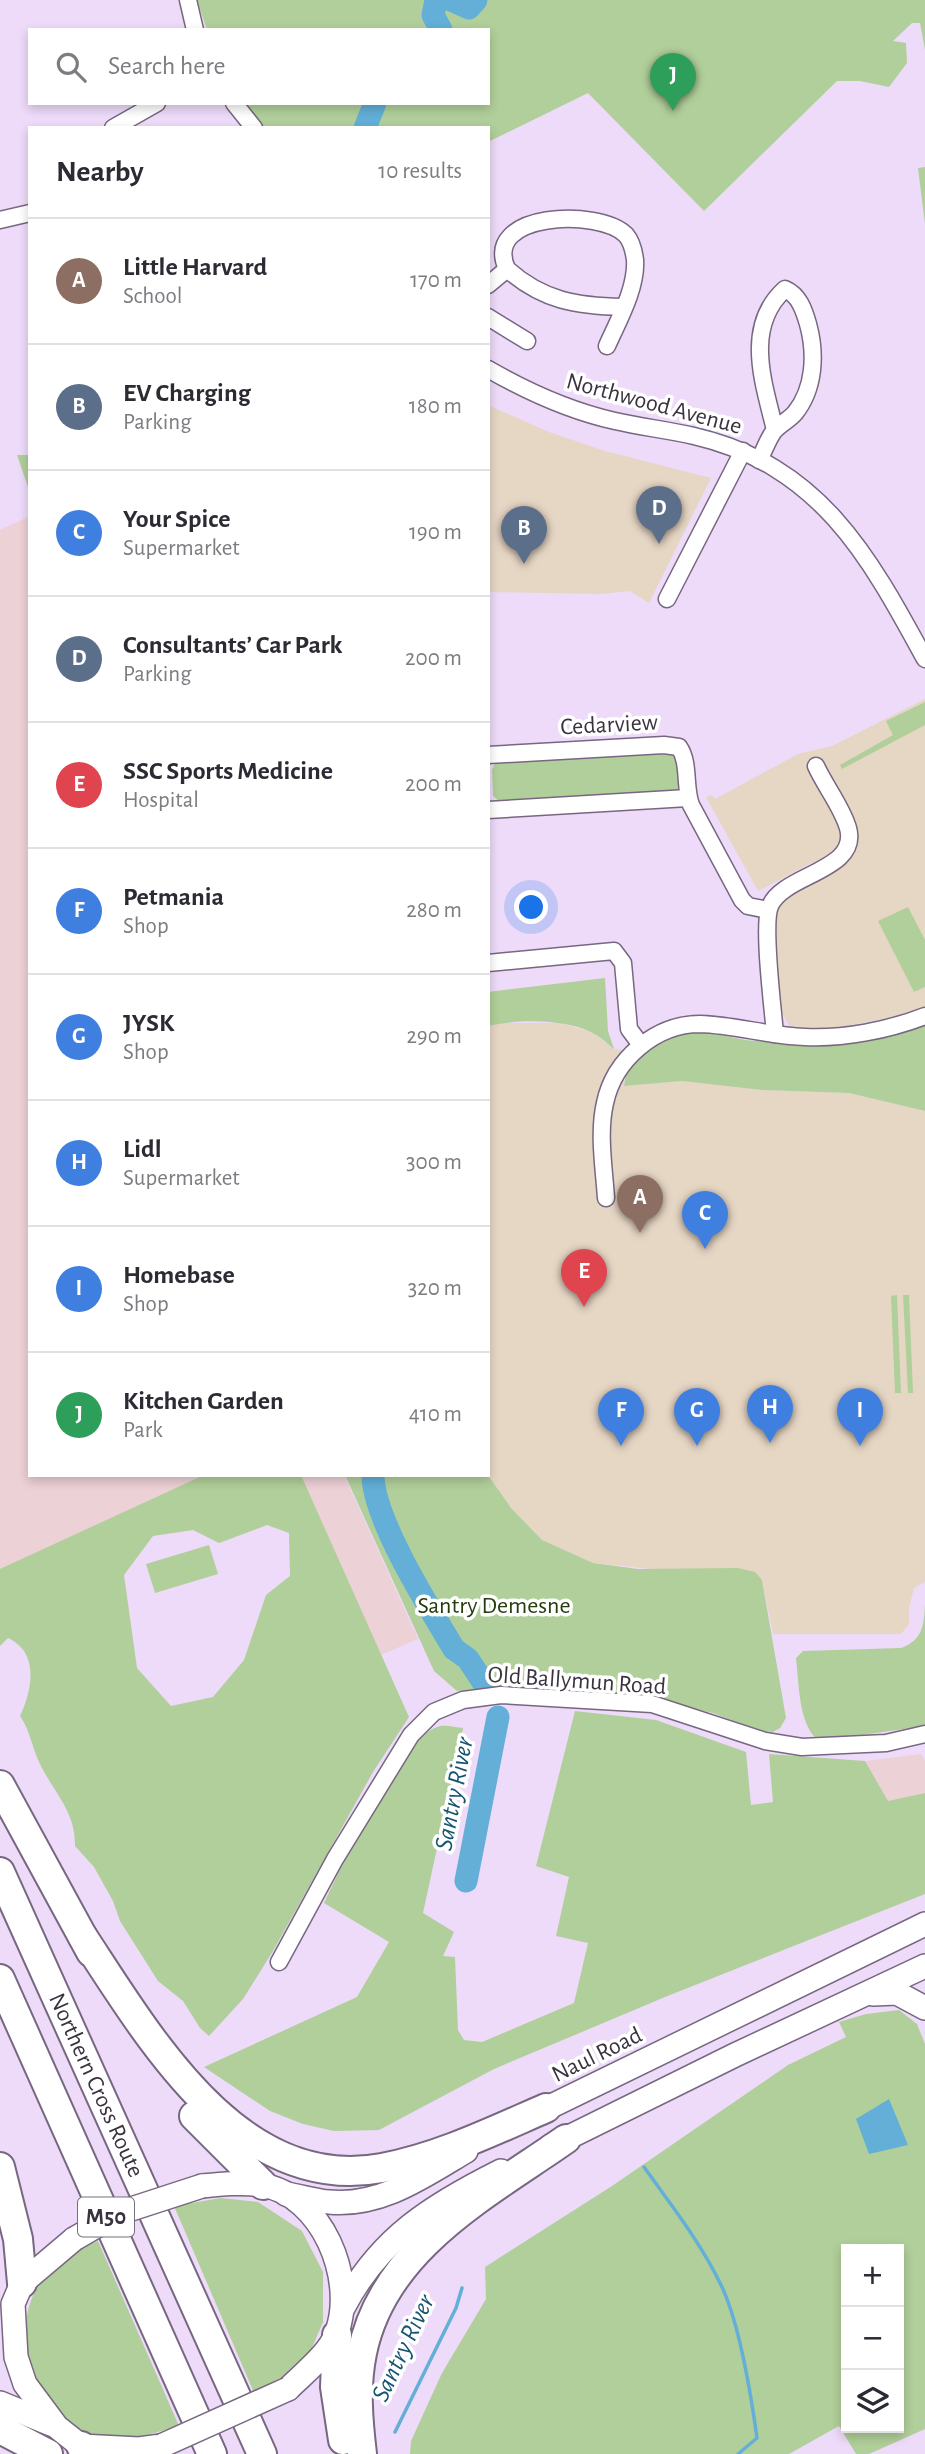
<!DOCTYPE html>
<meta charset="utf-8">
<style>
:root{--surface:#fff;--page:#f2f2f3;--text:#2b2b33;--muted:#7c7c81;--line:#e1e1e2;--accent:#b45309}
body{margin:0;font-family:"Alegreya Sans",sans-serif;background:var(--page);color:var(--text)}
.controls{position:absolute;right:21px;bottom:21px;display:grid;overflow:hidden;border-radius:0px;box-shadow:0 4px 10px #0003}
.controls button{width:63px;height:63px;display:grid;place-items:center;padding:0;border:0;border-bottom:2px solid var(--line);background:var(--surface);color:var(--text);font:35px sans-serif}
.you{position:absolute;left:532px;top:908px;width:24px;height:24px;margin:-18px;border:5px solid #fff;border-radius:50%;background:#1a73e8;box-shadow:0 0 0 10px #1a73e833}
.badge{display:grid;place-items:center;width:46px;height:46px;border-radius:50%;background:var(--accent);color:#fff;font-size:23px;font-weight:700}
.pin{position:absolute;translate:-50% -58px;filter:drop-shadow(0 2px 4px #0008)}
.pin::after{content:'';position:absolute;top:37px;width:24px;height:21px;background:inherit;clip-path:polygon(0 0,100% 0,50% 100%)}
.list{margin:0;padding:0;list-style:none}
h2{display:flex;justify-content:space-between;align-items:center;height:91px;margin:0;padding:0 28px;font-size:30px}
h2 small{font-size:23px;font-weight:400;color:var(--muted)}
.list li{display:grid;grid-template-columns:46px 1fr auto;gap:21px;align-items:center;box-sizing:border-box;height:126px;padding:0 28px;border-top:2px solid var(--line)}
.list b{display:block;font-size:26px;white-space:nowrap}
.list p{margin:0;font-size:23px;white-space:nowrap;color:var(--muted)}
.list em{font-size:23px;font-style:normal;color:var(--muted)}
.icon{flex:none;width:38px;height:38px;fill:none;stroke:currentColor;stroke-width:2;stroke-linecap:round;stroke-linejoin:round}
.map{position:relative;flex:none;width:925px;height:2454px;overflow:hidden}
.search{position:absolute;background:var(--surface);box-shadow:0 4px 10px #0003;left:28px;top:28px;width:462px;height:77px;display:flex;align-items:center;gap:18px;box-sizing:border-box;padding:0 24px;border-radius:0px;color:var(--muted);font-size:26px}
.panel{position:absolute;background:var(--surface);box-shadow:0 4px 10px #0003;left:28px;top:126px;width:462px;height:1351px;border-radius:0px}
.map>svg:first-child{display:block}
.commercial{fill:#e6d6c4}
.industrial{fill:#ecd1d6}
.green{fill:#b1cf9a;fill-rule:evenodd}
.water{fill:#63afd8}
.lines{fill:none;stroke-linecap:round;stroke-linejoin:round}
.stream{stroke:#63afd8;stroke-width:3.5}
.river{stroke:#63afd8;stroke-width:23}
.minor-casing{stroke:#776781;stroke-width:19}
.secondary-casing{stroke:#776781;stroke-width:26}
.motorway-casing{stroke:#776781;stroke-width:32}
.minor{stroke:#fff;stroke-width:16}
.secondary{stroke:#fff;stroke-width:23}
.motorway{stroke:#fff;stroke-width:28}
.secondary-bridge-casing{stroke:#776781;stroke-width:26;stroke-linecap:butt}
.secondary-bridge{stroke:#fff;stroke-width:23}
.labels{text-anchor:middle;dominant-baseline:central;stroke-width:7;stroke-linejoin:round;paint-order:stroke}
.shield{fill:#fff;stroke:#757079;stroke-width:2}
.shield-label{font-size:23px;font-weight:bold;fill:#3a333f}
.street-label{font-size:24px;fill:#3a333f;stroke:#fff}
.park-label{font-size:24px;fill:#253c0d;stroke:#fff}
.water-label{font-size:26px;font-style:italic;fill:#175470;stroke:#fff}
</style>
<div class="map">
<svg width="925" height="2454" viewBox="0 0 925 2454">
<rect width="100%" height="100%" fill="#eddbf9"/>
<g class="commercial">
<path d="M490 406 549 432 605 451 711 478 649 603 630 591 601 594 488 592Z"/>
<path d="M925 699V1007L918 1012 831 1029 789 1026 780 1009 772 919 775 905 822 879 813 862 758 891 706 797 712 795 715 799 798 754 832 746Z"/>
<path d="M500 1023H560L592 1032 614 1049 624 1050V1086L682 1081 762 1090 849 1093 925 1111V1582L914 1588 909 1608V1624L901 1634H773L762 1580 593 1563 542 1540 511 1508 488 1475V1026Z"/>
</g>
<g class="industrial">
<path d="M30 516V1475H204L0 1570V530Z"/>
<path d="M301 1475H344L418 1639 381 1655Z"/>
<path d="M921 1754 925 1761V1793L888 1801 865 1761Z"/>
</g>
<g class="green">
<path d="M197 0H925V50L920 23H912L893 41 906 43 907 63 889 87 860 81H837L704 211 588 93 488 142V128H242L251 111 246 103H488V30H207Z"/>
<path d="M925 167V224L918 168Z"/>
<path d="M17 455H30V493Z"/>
<path d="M925 702V725L842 769 840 765 893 735 886 721Z"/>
<path d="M669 751 676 754 680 783 677 792 501 803 493 796 492 770 496 761Z"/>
<path d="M908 907 925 940V987L914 992 878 921Z"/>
<path d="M605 978 608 1031 614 1049C607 1043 599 1036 591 1032 563 1019 518 1019 488 1026V992Z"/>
<path d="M925 1023V1111L849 1093 762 1090 682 1081 624 1086 626 1073 650 1049 677 1035 701 1031 745 1040 811 1046 854 1042Z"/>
<path d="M897 1295 901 1393H895L891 1296Z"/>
<path d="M903 1295H909L913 1393H908Z"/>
<path d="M204 1475H301L409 1717 373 1772 273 1951 243 1999 209 2036 200 2028 183 2001 158 1981 120 1921 113 1901 94 1867 75 1846C76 1811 53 1792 39 1762 32 1747 30 1730 20 1716 32 1690 40 1653 8 1638L0 1646V1569ZM267 1525 289 1533 290 1576 266 1595 244 1660 213 1697 171 1706 137 1668 124 1575 153 1536 193 1530 219 1543Z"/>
<path d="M345 1475H488L511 1508 542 1540 593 1563 638 1569 738 1568 755 1572 762 1580 786 1718 780 1728 773 1732 756 1730 713 1713 619 1693 506 1686 457 1691 434 1671Z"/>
<path d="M209 1545 218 1574 155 1593 146 1564Z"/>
<path d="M925 1604V1726L820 1741C798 1728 799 1681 796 1658L803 1651 901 1648C923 1640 924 1625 925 1604Z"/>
<path d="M575 1711 656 1720 746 1752 751 1805 773 1802 769 1754 865 1761 888 1801 925 1793V1894L665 1997 494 2069 379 2130 334 2131 303 2124 270 2111 204 2067 357 1997 389 1942 324 1903C343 1864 398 1741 437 1727 444 1724 455 1727 463 1728L423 1913 454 1932 443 1956 455 1957 458 2030 464 2040 482 2042 574 2003 588 1943 556 1936 569 1877 536 1866Z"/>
<path d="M899 2010 917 2024 925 2044V2429L869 2454H856L839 2426 789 2454H410L411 2441 442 2373 486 2299 485 2267 612 2186 788 2065 846 2037 839 2022 866 2014ZM846 2249H899V2428H846Z"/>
<path d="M221 2198 258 2202 302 2231 323 2272V2322L311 2350 280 2378 255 2395 174 2206Z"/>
<path d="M98 2241 179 2426C153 2433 117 2446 90 2435 22 2407 0 2309 60 2260 70 2251 86 2246 98 2241Z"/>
</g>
<path class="water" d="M889 2099 908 2145 869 2154 856 2119Z"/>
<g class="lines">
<g class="stream">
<path d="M644 2167C671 2205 701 2243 721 2285 740 2324 751 2395 757 2438L738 2454"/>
<path d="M395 2432 456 2308 462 2288"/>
</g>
<g class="river">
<path d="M436 0 433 15 441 30"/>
<path d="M451 0 469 8 476 0"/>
<path d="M365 128 375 103"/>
<path d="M373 1475C373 1519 430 1609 454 1649L468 1659 483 1682"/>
<path d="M466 1881 498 1717"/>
</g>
<g class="minor-casing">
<g id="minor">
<path d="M188 0 195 30"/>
<path d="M234 103 254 128"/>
<path d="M113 128 157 103"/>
<path d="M0 220 30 213"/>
<path d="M488 285 507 269"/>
<path d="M488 317 527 341"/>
<path d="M607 346C618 321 637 288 635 260 634 252 632 242 626 235 599 208 481 212 507 269 543 301 577 306 623 307"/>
<path d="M488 369C528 392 570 411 615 421 641 427 668 430 694 436 819 465 868 554 925 659"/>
<path d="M759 460C764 451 768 439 774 431 780 424 789 420 795 413 815 388 816 353 808 324 804 310 799 295 785 289 743 327 764 384 775 430"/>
<path d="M667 599 743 451"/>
<path d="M488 755 664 745 679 747C690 763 684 787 691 805L742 900 748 906 768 910"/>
<path d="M488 810 688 798"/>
<path d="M488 963 614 951 623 963 629 1029 641 1045"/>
<path d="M775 1034C773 1009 762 925 770 906 783 874 860 871 848 828 842 807 825 786 816 766"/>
<path d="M606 1198C604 1168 598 1133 605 1103 614 1060 655 1024 700 1024 735 1025 770 1036 805 1037 843 1039 889 1030 925 1016"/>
<path d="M279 1962 335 1859 411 1735 434 1712 463 1700 501 1695 652 1704 765 1741 802 1747 886 1743 925 1734"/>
</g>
</g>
<g class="secondary-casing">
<g id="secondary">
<path d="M873 1994 897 1993 925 2008"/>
<path d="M533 2115 925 1924"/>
<path d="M551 2146 735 2055 925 1966"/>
<path d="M202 2186C222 2184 242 2182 262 2185 322 2195 356 2278 337 2332 330 2353 304 2373 288 2389"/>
<path d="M286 2194C300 2196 315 2201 329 2202 381 2207 424 2176 466 2151"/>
<path d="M74 2239 22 2283 13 2304 16 2357 25 2384 57 2427 81 2446 139 2449 161 2446"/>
<path d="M343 2308C379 2238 433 2205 501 2171"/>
<path d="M0 2403 51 2424"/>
</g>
</g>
<g class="motorway-casing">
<g id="motorway">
<path d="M0 1785 91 1952"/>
<path id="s1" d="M0 1872 262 2454"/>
<path d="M83 1937C149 2037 239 2195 382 2168 440 2157 493 2131 546 2108"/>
<path d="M0 1979 212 2454"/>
<path d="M194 2116 263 2185"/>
<path d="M0 2167 18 2239 22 2283"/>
<path d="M337 2335 335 2387 343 2440"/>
<path d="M0 2429 48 2454"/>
<path d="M81 2446 88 2454"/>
<path d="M362 2454C358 2420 355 2387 362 2353 383 2248 486 2195 566 2139"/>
</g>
</g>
<use href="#minor" class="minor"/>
<use href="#secondary" class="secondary"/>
<use href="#motorway" class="motorway"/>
<g class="secondary-bridge-casing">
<g id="secondary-bridge">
<path d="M74 2239 119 2213 202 2186"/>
<path d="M161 2446 288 2389"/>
</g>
</g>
<use href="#secondary-bridge" class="secondary-bridge"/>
</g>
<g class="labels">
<rect class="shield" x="78" y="2197.5" width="56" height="39" rx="5"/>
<g class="shield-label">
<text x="106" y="2217">M50</text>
</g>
<g class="street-label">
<text transform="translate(654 404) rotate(15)">Northwood Avenue</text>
<text transform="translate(609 725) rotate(-3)">Cedarview</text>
<text transform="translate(577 1681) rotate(4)">Old Ballymun Road</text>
<text transform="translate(597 2055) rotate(-26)">Naul Road</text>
<text stroke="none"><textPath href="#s1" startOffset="234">Northern Cross Route</textPath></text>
</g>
<g class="park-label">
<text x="494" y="1606">Santry Demesne</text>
</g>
<g class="water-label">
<text transform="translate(454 1794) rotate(-79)">Santry River</text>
<text transform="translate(403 2348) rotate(-65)">Santry River</text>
</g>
</g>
</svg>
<div class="controls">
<button>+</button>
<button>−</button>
<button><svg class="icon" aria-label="layers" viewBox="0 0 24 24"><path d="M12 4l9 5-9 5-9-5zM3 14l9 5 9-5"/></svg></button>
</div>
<div class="you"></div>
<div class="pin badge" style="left:640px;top:1233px;background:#8d6e63">A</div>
<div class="pin badge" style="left:524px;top:564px;background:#5c6f8a">B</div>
<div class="pin badge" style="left:705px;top:1249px;background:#3f7fe0">C</div>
<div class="pin badge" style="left:659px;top:544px;background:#5c6f8a">D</div>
<div class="pin badge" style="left:584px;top:1307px;background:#e0444e">E</div>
<div class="pin badge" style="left:621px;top:1446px;background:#3f7fe0">F</div>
<div class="pin badge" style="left:697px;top:1446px;background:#3f7fe0">G</div>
<div class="pin badge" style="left:770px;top:1443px;background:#3f7fe0">H</div>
<div class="pin badge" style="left:860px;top:1446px;background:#3f7fe0">I</div>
<div class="pin badge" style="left:673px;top:111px;background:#2e9e5b">J</div>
<div class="search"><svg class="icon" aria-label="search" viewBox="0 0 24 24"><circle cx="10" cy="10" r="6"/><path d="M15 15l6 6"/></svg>Search here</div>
<section class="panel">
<h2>Nearby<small>10 results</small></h2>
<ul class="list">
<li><span class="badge" style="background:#8d6e63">A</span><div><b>Little Harvard</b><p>School</p></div><em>170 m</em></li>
<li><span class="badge" style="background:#5c6f8a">B</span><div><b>EV Charging</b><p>Parking</p></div><em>180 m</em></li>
<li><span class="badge" style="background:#3f7fe0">C</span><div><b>Your Spice</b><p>Supermarket</p></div><em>190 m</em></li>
<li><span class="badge" style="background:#5c6f8a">D</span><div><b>Consultants’ Car Park</b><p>Parking</p></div><em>200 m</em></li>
<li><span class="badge" style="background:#e0444e">E</span><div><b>SSC Sports Medicine</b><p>Hospital</p></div><em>200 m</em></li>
<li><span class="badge" style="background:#3f7fe0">F</span><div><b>Petmania</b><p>Shop</p></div><em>280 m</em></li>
<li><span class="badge" style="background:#3f7fe0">G</span><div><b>JYSK</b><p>Shop</p></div><em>290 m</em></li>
<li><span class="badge" style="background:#3f7fe0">H</span><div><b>Lidl</b><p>Supermarket</p></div><em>300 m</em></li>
<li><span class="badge" style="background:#3f7fe0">I</span><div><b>Homebase</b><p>Shop</p></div><em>320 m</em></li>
<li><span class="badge" style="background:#2e9e5b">J</span><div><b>Kitchen Garden</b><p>Park</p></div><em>410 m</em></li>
</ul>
</section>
</div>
